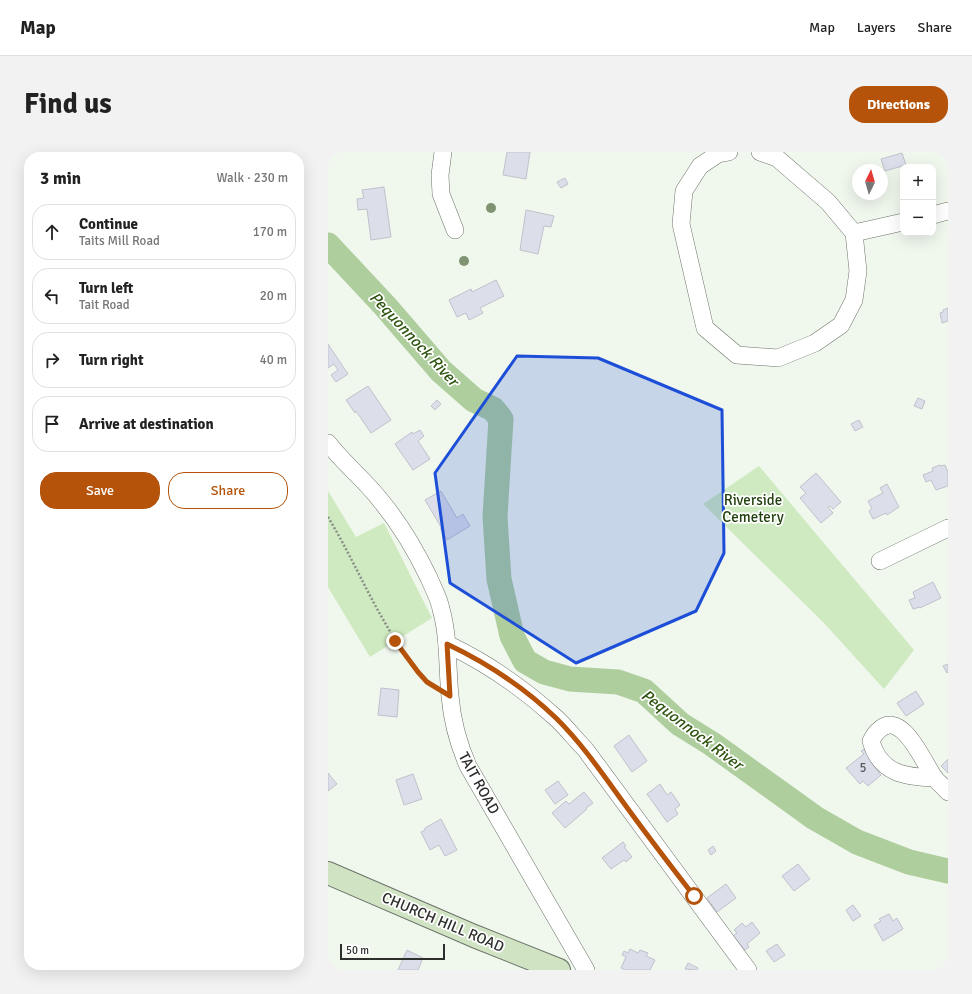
<!DOCTYPE html>
<meta charset="utf-8">
<style>
:root{--surface:#fff;--page:#f2f2f2;--text:#222;--muted:#767676;--line:#e0e0e0;--accent:#b45309}
body{margin:0;font-family:Signika,sans-serif;background:var(--page);color:var(--text)}
.controls{position:absolute;right:12px;top:12px;display:grid;overflow:hidden;border-radius:8px;box-shadow:0 4px 16px #0002}
.controls button{width:36px;height:36px;display:grid;place-items:center;padding:0;border:0;border-bottom:1px solid var(--line);background:var(--surface);color:var(--text);font:20px sans-serif}
.compass{position:absolute;left:524px;top:12px;width:36px;height:36px;border-radius:50%;background:var(--surface);box-shadow:0 4px 16px #0002;rotate:5deg}
.scale{position:absolute;left:12px;bottom:10px;width:105px;box-sizing:border-box;padding-left:4px;border:2px solid #2d2f2c;border-top:0;font-size:11px;line-height:14px;white-space:nowrap;color:#2d2f2c;-webkit-text-stroke:3px #fff;paint-order:stroke}
.stop{position:absolute;width:12px;height:12px;margin:-9px;border:3px solid #b45309;border-radius:50%;background:#fff}
.stop.end{background:#b45309;border-color:#fff;box-shadow:0 1px 4px #0008}
.list{margin:0;padding:0;list-style:none}
h2{display:flex;justify-content:space-between;align-items:center;height:52px;margin:0;padding:0 16px;font-size:17px}
h2 small{font-size:13px;font-weight:400;color:var(--muted)}
.list li{display:grid;grid-template-columns:26px 1fr auto;gap:12px;align-items:center;box-sizing:border-box;height:56px;margin:0 8px 8px;padding:0 8px;border:1px solid var(--line);border-radius:16px}
.list b{display:block;font-size:15px;white-space:nowrap}
.list p{margin:0;font-size:13px;white-space:nowrap;color:var(--muted)}
.list em{font-size:13px;font-style:normal;color:var(--muted)}
.actions{display:flex;gap:8px;padding:12px 16px}
.actions a{flex:1;padding:9px 0;border:1px solid var(--accent);border-radius:16px;text-align:center;font-size:14px;color:var(--accent)}
.actions .main{background:var(--accent);color:#fff}
.icon{flex:none;width:22px;height:22px;fill:none;stroke:currentColor;stroke-width:2;stroke-linecap:round;stroke-linejoin:round}
.map{position:relative;flex:none;width:620px;height:818px;overflow:hidden;border-radius:16px}
header{display:flex;align-items:center;gap:24px;box-sizing:border-box;height:56px;padding:0 20px;background:var(--surface);border-bottom:1px solid var(--line)}
header strong{font-size:19px}
nav{display:flex;gap:22px;margin-inline-start:auto;font-size:14px}
.intro{display:flex;align-items:center;justify-content:space-between;box-sizing:border-box;height:96px;padding:0 24px}
h1{margin:0;font-size:28px}
.button{padding:10px 18px;border-radius:16px;background:var(--accent);color:#fff;font-size:14px;font-weight:700}
main{display:flex;gap:24px;padding:0 24px}
aside{flex:1;background:var(--surface);border-radius:16px;box-shadow:0 4px 16px #0002}
.map>svg:first-child{display:block}
.green{fill:#cfeac0}
.lines{fill:none;stroke-linecap:round;stroke-linejoin:round}
.river{stroke:#aece9d;stroke-width:25}
.building{fill:#dcdeea;stroke:#bfc2cd}
.minor-casing{stroke:#6d736a;stroke-width:18}
.secondary-casing{stroke:#6d736a;stroke-width:24}
.path{stroke:#8a8e88;stroke-width:2.5;stroke-dasharray:2 2;stroke-linecap:butt}
.minor{stroke:#fff;stroke-width:17}
.secondary{stroke:#d0e3c3;stroke-width:22}
.tree{fill:#7f9372}
.route{stroke:#b45309;stroke-width:5}
.marked{fill:#1d4ed8;fill-opacity:0.2;stroke:#1d4ed8;stroke-width:3;stroke-linejoin:round}
.labels{text-anchor:middle;dominant-baseline:central;stroke-width:3.5;stroke-linejoin:round;paint-order:stroke}
.number-label{font-size:13px;fill:#595b5c}
.park-label{font-size:15px;fill:#23410d;stroke:#fff}
.street-label{font-size:15px;fill:#2d2f2c;stroke:#fff}
.water-label{font-size:16px;font-style:italic;fill:#2e5510;stroke:#fff}
</style>
<header>
<strong>Map</strong>
<nav><a>Map</a><a>Layers</a><a>Share</a></nav>
</header>
<div class="intro"><h1>Find us</h1><a class="button">Directions</a></div>
<main>
<aside>
<h2>3 min<small>Walk · 230 m</small></h2>
<ul class="list">
<li><svg class="icon" aria-label="ahead" viewBox="0 0 24 24"><path d="M12 20V5M6 11l6-6 6 6"/></svg><div><b>Continue</b><p>Taits Mill Road</p></div><em>170 m</em></li>
<li><svg class="icon" aria-label="left" viewBox="0 0 24 24"><path d="M17 20v-9H6M10 6l-5 5 5 5"/></svg><div><b>Turn left</b><p>Tait Road</p></div><em>20 m</em></li>
<li><svg class="icon" aria-label="right" viewBox="0 0 24 24"><path d="M7 20v-9h11M14 6l5 5-5 5"/></svg><div><b>Turn right</b></div><em>40 m</em></li>
<li><svg class="icon" aria-label="arrive" viewBox="0 0 24 24"><path d="M6 21V4h12l-3 4 3 4H6"/></svg><div><b>Arrive at destination</b></div></li>
</ul>
<div class="actions"><a class="main">Save</a><a>Share</a></div>
</aside>
<div class="map">
<svg width="620" height="818" viewBox="0 0 620 818">
<rect width="100%" height="100%" fill="#f0f7ed"/>
<g class="green">
<path d="M431 314 586 498 556 537 495 470 375 352Z"/>
<path d="M0 339 28 385 56 371 104 466 42 505 0 435Z"/>
</g>
<g class="lines">
<path class="river" d="M0 93 57 154 113 219 146 248 165 257 173 267 167 365 171 427 184 484 197 509 216 520 242 527 290 530 316 539 352 572 384 592 487 666 529 690 581 710 620 719"/>
</g>
<g class="building">
<path d="M179 0H202L198 27 175 23Z"/>
<path d="M574 1 578 13 557 19 553 7Z"/>
<path d="M237 26 240 32 233 36 229 30Z"/>
<path d="M56 35 63 85 43 88 39 57 30 58 29 47 36 46 34 38Z"/>
<path d="M198 58 226 64 223 75 216 74 210 102 192 98Z"/>
<path d="M168 128 176 144 152 156 155 161 141 168 138 161 129 165 121 148 143 137 144 140Z"/>
<path d="M620 156V169L614 171 612 161 615 160V158Z"/>
<path d="M0 192 20 222 8 230 3 223 10 218 6 212 0 216Z"/>
<path d="M40 234 63 268 43 281 28 259 27 261 18 248Z"/>
<path d="M590 246 597 249 594 257 586 254Z"/>
<path d="M109 248 113 252 107 258 103 254Z"/>
<path d="M531 268 535 275 527 279 523 272Z"/>
<path d="M92 278 96 284 90 289 102 307 85 318 67 292 84 280 85 282Z"/>
<path d="M612 313V314L617 313 620 320V334L608 338 603 328 598 330 595 323 605 319 604 316Z"/>
<path d="M488 321 513 350 505 357 502 354 500 355 505 361 493 371 472 346 478 341 472 335Z"/>
<path d="M559 332 571 355 559 363 558 361 545 367 541 359 544 357 540 349 555 341 552 336Z"/>
<path d="M113 339 129 366 135 362 142 374 119 388 113 378V375L97 348Z"/>
<path d="M605 430 613 446 592 456V455L585 457 581 448 587 446 585 440Z"/>
<path d="M620 512V520L619 521 615 514Z"/>
<path d="M53 536 71 538 69 565 50 563Z"/>
<path d="M588 539 596 552 578 564 569 551Z"/>
<path d="M301 583 319 609 304 620 286 594Z"/>
<path d="M536 597 552 616 549 618 553 623 540 634 535 629 532 632 518 616 536 602 533 599Z"/>
<path d="M620 607V621L613 614Z"/>
<path d="M0 621 9 632 0 639Z"/>
<path d="M85 622 94 647 76 653 68 628Z"/>
<path d="M230 629 240 643 227 652 217 638Z"/>
<path d="M332 632 339 643 343 640 352 653 347 657 350 662 339 670 319 642Z"/>
<path d="M256 640 265 651 258 656 259 657 237 676 224 661 238 649 241 652Z"/>
<path d="M113 667 129 698 117 704 111 693 102 698 93 680 97 678V676Z"/>
<path d="M295 690 298 694 296 695 304 705 298 710 296 708 283 717 274 706Z"/>
<path d="M385 694 388 699 383 703 380 698Z"/>
<path d="M470 712 482 727 466 739 454 724Z"/>
<path d="M398 732 408 746 389 760 379 746Z"/>
<path d="M525 753 533 764 525 769 518 758Z"/>
<path d="M561 762 565 769 569 766 575 777 555 789 546 773 553 769 551 767Z"/>
<path d="M424 770 432 781 419 792 421 795 417 798 405 784 409 781 406 778 414 771 418 775Z"/>
<path d="M449 792 457 803 446 810 438 799Z"/>
<path d="M302 797 310 801 312 798 320 801 318 804 327 808 322 818H297L293 816 298 805 294 803 296 799 300 801Z"/>
<path d="M79 798 95 806 90 818H70Z"/>
<path d="M360 811 370 816 369 818 357 817Z"/>
</g>
<g class="lines">
<g class="minor-casing">
<g id="minor">
<path d="M115 0 112 23 113 42 127 78"/>
<path d="M401 0 390 2 372 14 356 39 353 72 377 176 409 203 450 206 487 191 513 173 526 148 530 119 526 81 500 50 449 6 432 0"/>
<path d="M605 63 620 59"/>
<path d="M526 81 575 70"/>
<path d="M0 291C16 312 37 328 53 349 72 372 88 399 101 426 105 436 111 446 113 457 121 485 119 515 122 544 124 568 130 591 140 614L258 818"/>
<path d="M552 409 620 376"/>
<path d="M119 492C159 511 195 536 228 566 238 575 247 587 257 597L420 818"/>
<path d="M607 626C578 625 552 622 543 589 545 586 547 581 550 579 573 554 597 613 607 627 611 631 616 635 620 640"/>
</g>
</g>
<g class="secondary-casing">
<path id="secondary" d="M0 721 146 784 231 818"/>
</g>
<path class="path" d="M0 365C28 411 48 464 81 507 88 517 95 527 106 534"/>
<use href="#minor" class="minor"/>
<use href="#secondary" class="secondary"/>
</g>
<g class="tree">
<circle cx="163" cy="56" r="5"/>
<circle cx="136" cy="109" r="5"/>
</g>
<g class="lines">
<path class="route" d="M67 489 90 520 99 530 122 544 119 492C159 511 197 536 229 567 254 592 274 621 295 650 318 682 342 713 366 744"/>
</g>
<path class="marked" d="M189 204 270 206 394 258 396 401 368 459 248 511 122 431 107 321Z"/>
<g class="labels">
<g class="number-label">
<text x="535" y="616">5</text>
</g>
<g class="park-label">
<text x="425" y="348">Riverside<tspan x="425" dy="17">Cemetery</tspan></text>
</g>
<g class="street-label">
<text transform="translate(151 631) rotate(61)">TAIT ROAD</text>
<text transform="translate(115 770) rotate(23)">CHURCH HILL ROAD</text>
</g>
<g class="water-label">
<text transform="translate(86 187) rotate(47)">Pequonnock River</text>
<text transform="translate(364 578) rotate(37)">Pequonnock River</text>
</g>
</g>
</svg>
<div class="controls">
<button>+</button>
<button>−</button>
</div>
<svg class="compass" viewBox="-18 -18 36 36"><path d="M0-13l5 13h-10z" fill="#e53935"/><path d="M0 13l5-13h-10z" fill="#767676"/></svg>
<div class="scale">50 m</div>
<div class="stop" style="left:366px;top:744px"></div>
<div class="stop end" style="left:67px;top:489px"></div>
</div>
</main>
